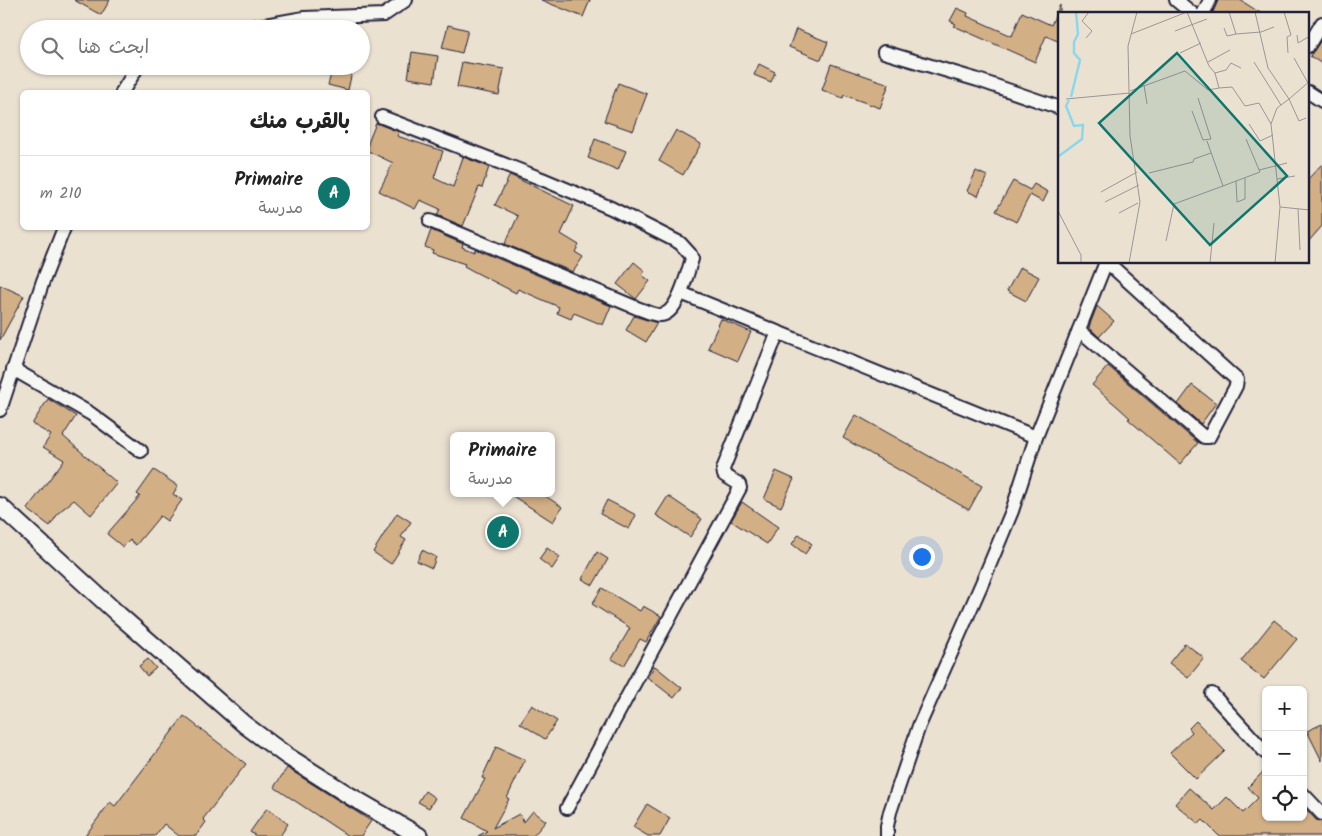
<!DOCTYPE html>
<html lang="ar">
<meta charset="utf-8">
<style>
:root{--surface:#fff;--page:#f2f2f2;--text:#222;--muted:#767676;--line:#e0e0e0;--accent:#0f766e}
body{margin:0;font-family:Kalam,"Playpen Sans Arabic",sans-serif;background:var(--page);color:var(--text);direction:rtl}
.controls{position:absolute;right:15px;bottom:15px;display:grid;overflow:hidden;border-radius:8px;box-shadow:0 1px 4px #0004}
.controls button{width:45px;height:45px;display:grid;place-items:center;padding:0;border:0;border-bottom:1px solid var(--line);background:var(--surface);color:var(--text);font:25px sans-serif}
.you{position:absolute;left:921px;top:556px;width:18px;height:18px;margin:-12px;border:4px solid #fff;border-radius:50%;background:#1a73e8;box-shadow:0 0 0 8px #1a73e833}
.badge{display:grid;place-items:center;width:32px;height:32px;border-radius:50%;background:var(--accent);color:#fff;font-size:16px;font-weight:700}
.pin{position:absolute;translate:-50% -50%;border:2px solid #fff;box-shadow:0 1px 5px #0006}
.popup{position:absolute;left:450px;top:432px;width:105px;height:65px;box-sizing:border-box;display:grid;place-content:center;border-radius:8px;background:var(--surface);filter:drop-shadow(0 1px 4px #0005);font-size:16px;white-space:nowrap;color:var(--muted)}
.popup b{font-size:19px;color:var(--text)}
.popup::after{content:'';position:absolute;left:50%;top:100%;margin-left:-10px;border:10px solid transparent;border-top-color:var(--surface)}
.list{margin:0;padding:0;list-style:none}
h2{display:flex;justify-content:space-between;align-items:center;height:65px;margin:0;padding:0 20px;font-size:21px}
h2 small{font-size:16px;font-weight:400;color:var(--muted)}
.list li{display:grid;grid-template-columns:32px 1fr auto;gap:15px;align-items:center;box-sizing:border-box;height:75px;padding:0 20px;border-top:1px solid var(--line)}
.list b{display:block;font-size:19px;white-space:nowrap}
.list p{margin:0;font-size:16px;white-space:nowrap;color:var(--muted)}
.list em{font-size:16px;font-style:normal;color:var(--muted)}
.icon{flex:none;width:28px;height:28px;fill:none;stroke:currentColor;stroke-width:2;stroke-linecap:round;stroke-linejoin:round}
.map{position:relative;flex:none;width:1322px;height:836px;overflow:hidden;direction:ltr}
.search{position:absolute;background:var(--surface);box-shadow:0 1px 4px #0004;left:20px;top:20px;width:350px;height:55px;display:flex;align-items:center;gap:12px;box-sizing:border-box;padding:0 18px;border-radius:28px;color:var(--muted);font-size:19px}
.panel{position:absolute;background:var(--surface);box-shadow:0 1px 4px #0004;left:20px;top:90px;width:350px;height:140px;border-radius:8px;direction:rtl}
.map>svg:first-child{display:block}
.building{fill:#d2af84;stroke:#22223b}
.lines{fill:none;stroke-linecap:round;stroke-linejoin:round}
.minor-casing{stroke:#22223b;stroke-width:16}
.tertiary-casing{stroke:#22223b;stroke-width:20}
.minor{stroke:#f6f6f2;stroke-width:12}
.tertiary{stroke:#f6f6f2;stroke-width:16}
.inset-river{fill:none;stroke:#8bd7eb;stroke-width:2.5}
.inset-road{fill:none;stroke:#9b9595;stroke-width:1}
.view{fill:#0f766e;fill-opacity:0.15;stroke:#0f766e;stroke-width:2.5}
.inset-edge{fill:none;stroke:#22223b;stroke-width:2.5}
</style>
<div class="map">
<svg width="1322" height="836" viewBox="0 0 1322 836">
<rect width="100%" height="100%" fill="#ebe1d1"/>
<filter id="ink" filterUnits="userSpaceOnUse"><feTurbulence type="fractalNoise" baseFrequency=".02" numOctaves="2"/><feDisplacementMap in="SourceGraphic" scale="10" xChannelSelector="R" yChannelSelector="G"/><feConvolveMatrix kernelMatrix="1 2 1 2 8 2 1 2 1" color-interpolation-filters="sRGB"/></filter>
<g filter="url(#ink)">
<g class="building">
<path d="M74 0H110L101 15Z"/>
<path d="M541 0H590L583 17Z"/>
<path d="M1218 0H1240L1262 14H1216L1213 12Z"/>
<path d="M1060 5V42L1046 36 1035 62 954 26 956 24 950 21 957 8 968 13 967 16 1012 36 1022 12 1051 25Z"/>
<path d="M448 25 468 30 462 53 442 48Z"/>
<path d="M796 29 828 42 821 60 789 47Z"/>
<path d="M1322 39V64L1310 56Z"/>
<path d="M412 52 438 56 434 82 408 78Z"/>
<path d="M462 62 504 69 499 95 457 87Z"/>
<path d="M759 64 775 72 771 82 754 75Z"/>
<path d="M831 64 889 84 880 108 844 95 843 98 822 90Z"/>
<path d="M333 67 352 72 348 90 328 85Z"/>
<path d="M618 83 647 94 633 131 604 121Z"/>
<path d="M376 123 399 132 397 136 443 151 434 178 453 187 463 157 489 167 482 188 479 187 463 226 437 215 440 209 420 200 415 209 379 191 393 163 368 151V143Z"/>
<path d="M676 130 701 144 683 175 659 161Z"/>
<path d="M595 139 626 151 618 170 588 158Z"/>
<path d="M1322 164V226L1308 242V179Z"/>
<path d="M976 171 987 176 978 196 967 191Z"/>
<path d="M510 175 574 206 561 234 579 245 575 252 583 257 573 272 505 244 518 216 495 205Z"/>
<path d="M1013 181 1030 190 1034 184 1048 192 1043 202 1030 195 1016 222 996 211Z"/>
<path d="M431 230 463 244 462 247 474 252 475 249 611 306 603 325 574 313 571 319 557 313 559 307 518 289 516 293 473 271 464 266 465 264 432 253 433 250 425 247Z"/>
<path d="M634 262 645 271 642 275 650 281 636 299 617 284Z"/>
<path d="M1020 267 1039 277 1026 301 1007 291Z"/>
<path d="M0 285 24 296 0 340Z"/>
<path d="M1097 306 1114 321 1099 337 1089 327Z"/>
<path d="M634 316 657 323 646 342 626 330Z"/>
<path d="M721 319 751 332 738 361 708 348Z"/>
<path d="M1108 366 1198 443 1180 464 1128 419 1130 418 1118 407 1092 385Z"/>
<path d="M1192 385 1216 403 1201 424 1178 404Z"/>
<path d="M48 399 76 416 63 436 117 483 91 515 74 500 59 512 50 526 27 509 64 460 43 447 51 435 32 424Z"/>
<path d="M856 415 982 486 969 510 843 438Z"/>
<path d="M154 470 178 486 173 494 182 500 167 521 160 516 136 545 130 540 123 547 107 534 140 496 137 494Z"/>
<path d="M776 471 794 479 781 507 764 499Z"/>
<path d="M508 493H541L562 507 553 522Z"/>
<path d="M668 496 702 519 690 537 656 515Z"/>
<path d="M607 500 636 515 629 529 600 514Z"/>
<path d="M742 502 778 527 767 544 731 521Z"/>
<path d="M397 513 411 522 401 537 406 540 391 564 373 552Z"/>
<path d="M799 534 812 544 805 554 792 544Z"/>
<path d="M547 548 560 557 552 569 539 559Z"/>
<path d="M422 550 436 557 432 568 417 561Z"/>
<path d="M597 552 608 559 593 585 582 579Z"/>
<path d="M602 588 640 611 643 606 661 616 646 642 640 639 624 666 612 659 630 628 592 604Z"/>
<path d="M1274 620 1297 639 1264 679 1241 661Z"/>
<path d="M1185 643 1204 658 1188 678 1169 663Z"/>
<path d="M148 659 156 668 147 676 139 666Z"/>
<path d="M655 666 682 688 674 698 647 677Z"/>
<path d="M532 705 557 721 545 739 520 723Z"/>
<path d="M184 716 246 764 203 819 206 822 196 836H179L164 824 155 836H85L110 802 115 806Z"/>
<path d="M1196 721 1225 751 1196 779 1170 753 1192 732 1189 728Z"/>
<path d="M1322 724V761L1307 731Z"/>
<path d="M496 747 525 760 507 798 509 799 493 828 519 814 524 822 533 811 546 821 533 836H478L487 831 464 818 485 779 482 778Z"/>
<path d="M287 768 371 821 361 836H348L274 787Z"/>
<path d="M1266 769V817H1303V806L1316 820 1322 822V836H1219L1203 820 1199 824 1175 804 1189 788 1214 810 1227 797 1243 813 1258 798 1248 787Z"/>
<path d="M425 791 435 798 429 808 418 802Z"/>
<path d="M647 804 670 818 660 836H648L633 827Z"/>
<path d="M267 808 288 824 280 836H256L250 832Z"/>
</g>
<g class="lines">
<g class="minor-casing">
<g id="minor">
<path d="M1176 0 1193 14"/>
<path d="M1203 14 1210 0"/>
<path d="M241 29 304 18 384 15 406 0"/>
<path d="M1308 46 1322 23"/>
<path d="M884 52 978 80 1060 108"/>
<path d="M122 92 138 66"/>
<path d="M1308 92 1322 101"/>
<path d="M382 117 542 179 611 208 680 243 690 254 692 259C687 273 678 315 660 315 652 315 644 310 637 308L430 221"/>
<path d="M681 293 1036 437 1106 262"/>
<path d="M1079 330 1204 437H1209L1236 386 1237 380 1107 262"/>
<path d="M13 369 91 414 141 451"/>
<path d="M0 410 43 281 64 228"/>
<path d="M1212 694 1266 753"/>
<path d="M1303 794 1322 814"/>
<path d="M567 808 740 488 739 484 724 475 723 469 778 332"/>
<path d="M887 836V826L890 812 919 726 982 583 1012 511 1036 437"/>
</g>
</g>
<g class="tertiary-casing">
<path id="tertiary" d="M0 506 119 615 245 725 287 756 350 796 419 836"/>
</g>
<use href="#minor" class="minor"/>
<use href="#tertiary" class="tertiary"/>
</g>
</g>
<g transform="translate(1058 12)">
<rect width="251" height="251" fill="#ebe1d1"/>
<path class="inset-river" d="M13 85 22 48 16 41V30L20 22 18 0M1 144 24 127 25 113 16 114 8 94 11 88"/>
<path class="inset-road" d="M171 0 178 22 203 20 216 15M197 0 210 56 231 87 219 96 213 112 222 195 217 251M226 0 233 23 229 25 230 41M166 16 169 24 178 22M117 19 149 7M73 22 129 0 151 54 157 61 161 76 174 75 187 94 201 91 213 112M239 23 240 31 252 24M28 26 34 19 24 9 31 0M122 41 143 31M236 46 250 71M150 50 172 38M196 50 223 93M157 61 168 58 173 51 183 56M86 73 89 92M72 79 127 59 150 78 161 76M8 87 72 81M134 99 145 128 153 127 140 86M248 106 241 109 231 87 252 69M191 112 202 129 215 123M149 129 165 174 202 160 188 127M201 158 229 151M91 161 135 150 136 147 153 141M219 167 237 164M178 169 179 190 187 187V166M43 180 79 160M47 190 81 173M222 195 252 198M240 197 242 238M0 199 23 243V251M61 201 80 191M108 229 116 192 165 174M71 251 82 190 72 124 70 34 79 0M152 251 156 211"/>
<path class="view" d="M119 41 229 164 152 233 41 111Z"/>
<rect width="251" height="251" class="inset-edge"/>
</g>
</svg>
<div class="controls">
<button>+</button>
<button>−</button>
<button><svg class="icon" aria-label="locate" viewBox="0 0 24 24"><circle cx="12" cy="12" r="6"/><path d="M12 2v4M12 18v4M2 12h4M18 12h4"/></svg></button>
</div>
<div class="you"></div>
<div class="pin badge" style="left:503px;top:532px">A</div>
<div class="popup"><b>Primaire</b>مدرسة</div>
<div class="search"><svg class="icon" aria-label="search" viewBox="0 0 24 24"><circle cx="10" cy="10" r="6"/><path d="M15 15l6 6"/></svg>ابحث هنا</div>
<section class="panel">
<h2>بالقرب منك<small></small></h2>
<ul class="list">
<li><span class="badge">A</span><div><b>Primaire</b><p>مدرسة</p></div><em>210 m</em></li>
</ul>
</section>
</div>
